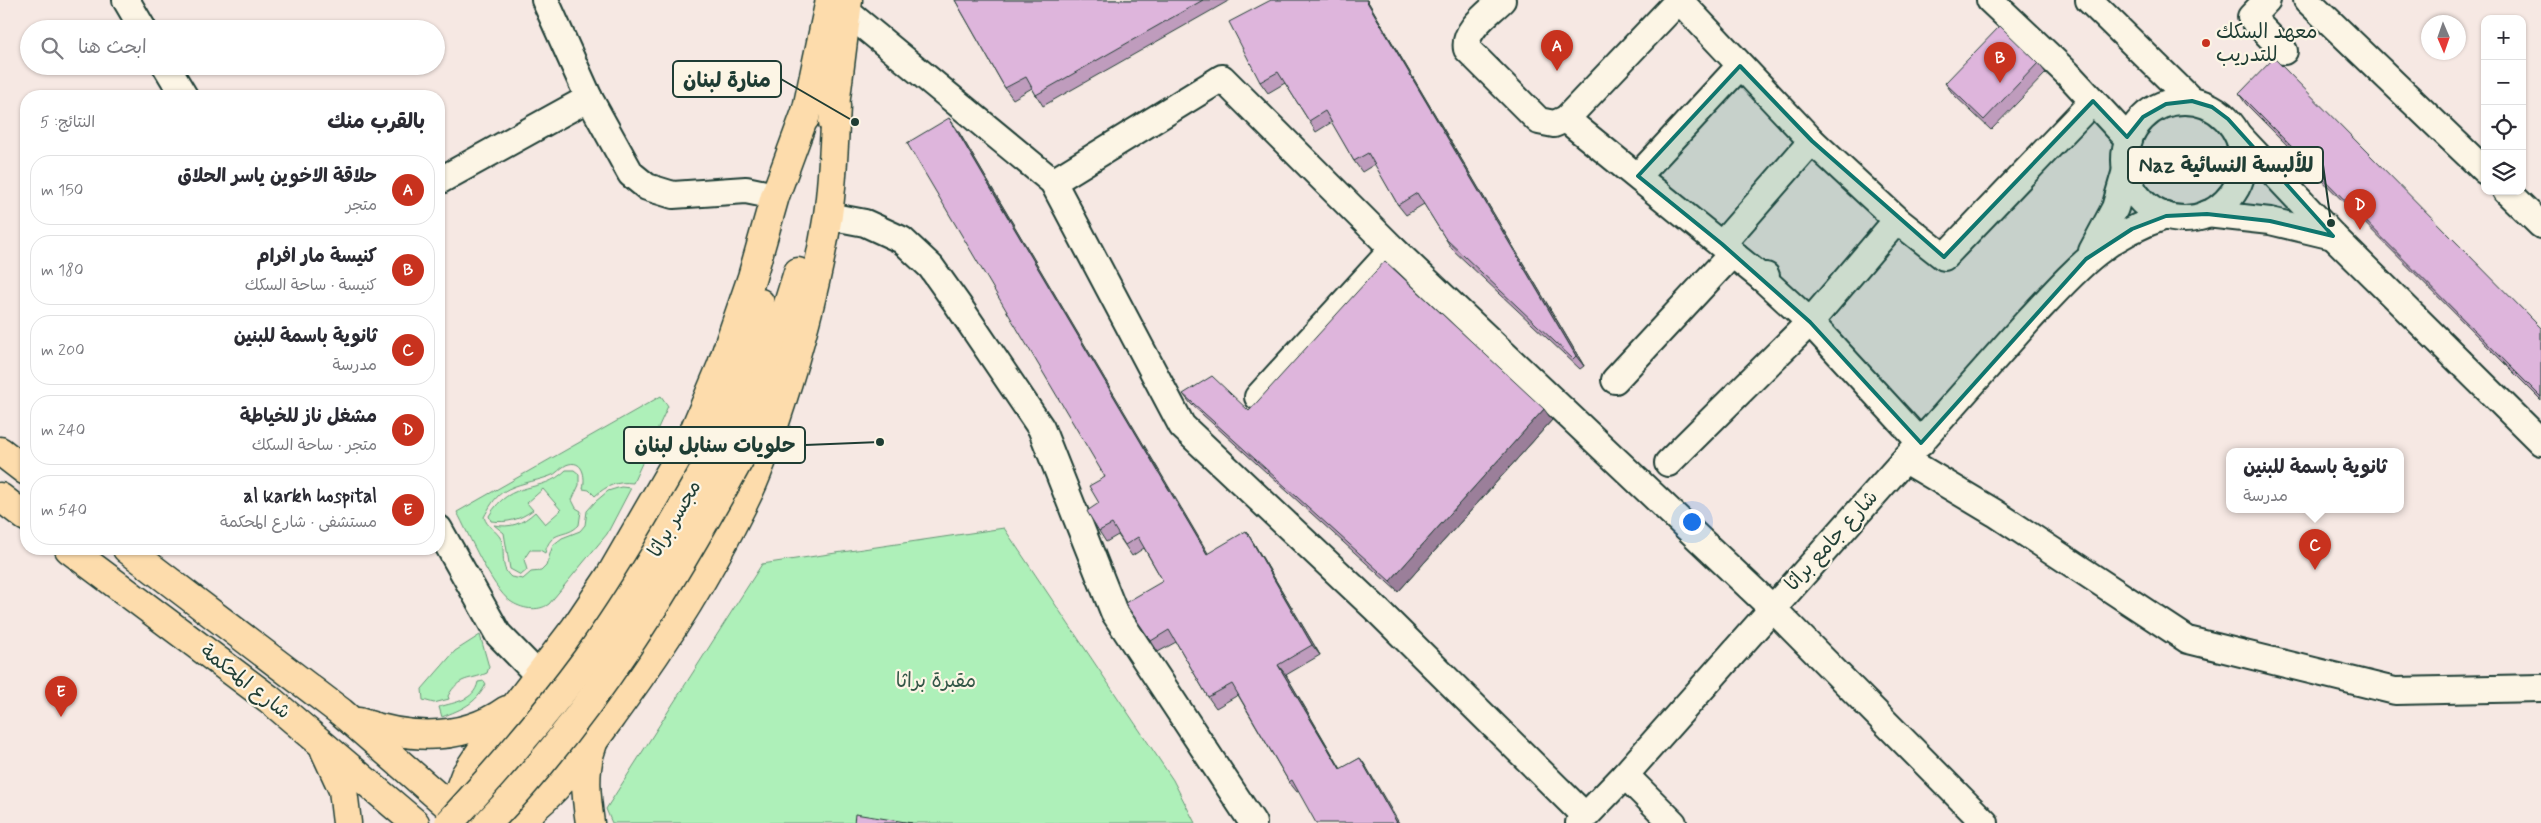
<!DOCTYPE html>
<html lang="ar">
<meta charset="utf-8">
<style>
:root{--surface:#fff;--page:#f7f7f7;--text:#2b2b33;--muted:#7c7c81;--line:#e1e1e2;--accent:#c8321e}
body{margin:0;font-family:Mynerve,"Playpen Sans Arabic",sans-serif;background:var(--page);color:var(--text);direction:rtl}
.controls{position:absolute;right:15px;top:15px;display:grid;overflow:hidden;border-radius:10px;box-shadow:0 1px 4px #0004}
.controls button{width:45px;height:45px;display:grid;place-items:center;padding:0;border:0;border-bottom:1px solid var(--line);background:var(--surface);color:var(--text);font:25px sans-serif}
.compass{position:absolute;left:2421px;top:15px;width:45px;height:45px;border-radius:50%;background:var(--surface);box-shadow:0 1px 4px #0004;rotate:178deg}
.you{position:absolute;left:1691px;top:521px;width:18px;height:18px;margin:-12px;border:4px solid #fff;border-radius:50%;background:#1a73e8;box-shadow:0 0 0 8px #1a73e833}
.badge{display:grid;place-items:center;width:32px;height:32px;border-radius:50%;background:var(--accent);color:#fff;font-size:16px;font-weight:700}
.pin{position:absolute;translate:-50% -41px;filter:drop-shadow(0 1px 2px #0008)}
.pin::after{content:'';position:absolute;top:26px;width:18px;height:15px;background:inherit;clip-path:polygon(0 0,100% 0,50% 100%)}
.popup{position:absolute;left:2226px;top:448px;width:178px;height:65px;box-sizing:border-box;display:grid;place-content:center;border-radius:10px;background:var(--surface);filter:drop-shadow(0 1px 4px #0005);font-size:16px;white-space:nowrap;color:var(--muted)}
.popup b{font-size:19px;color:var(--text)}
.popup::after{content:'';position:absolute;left:50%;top:100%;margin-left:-10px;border:10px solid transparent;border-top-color:var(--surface)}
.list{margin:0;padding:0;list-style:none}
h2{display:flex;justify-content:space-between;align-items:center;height:65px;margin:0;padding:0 20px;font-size:21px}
h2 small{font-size:16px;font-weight:400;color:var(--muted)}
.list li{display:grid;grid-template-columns:32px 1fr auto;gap:15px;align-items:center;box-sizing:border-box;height:70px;margin:0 10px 10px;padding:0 10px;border:1px solid var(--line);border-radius:20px}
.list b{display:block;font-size:19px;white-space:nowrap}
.list p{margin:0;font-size:16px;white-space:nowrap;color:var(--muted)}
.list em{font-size:16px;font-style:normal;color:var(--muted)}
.icon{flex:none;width:28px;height:28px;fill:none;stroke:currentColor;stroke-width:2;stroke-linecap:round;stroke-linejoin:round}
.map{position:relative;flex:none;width:2541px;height:823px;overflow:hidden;direction:ltr}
.search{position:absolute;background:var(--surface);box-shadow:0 1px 4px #0004;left:20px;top:20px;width:425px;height:55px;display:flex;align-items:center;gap:12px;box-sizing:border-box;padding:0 18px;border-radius:28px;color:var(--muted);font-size:19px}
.panel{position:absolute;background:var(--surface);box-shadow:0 1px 4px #0004;left:20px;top:90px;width:425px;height:465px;border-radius:20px;direction:rtl}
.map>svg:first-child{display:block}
.green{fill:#aef0b9;stroke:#669676}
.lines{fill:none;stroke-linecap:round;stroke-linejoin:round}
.minor-casing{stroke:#1f3d34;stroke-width:30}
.major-casing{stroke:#1f3d34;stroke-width:31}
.minor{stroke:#fcf5e5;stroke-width:26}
.major{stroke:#fddcac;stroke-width:28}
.major-bridge-casing{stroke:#1f3d34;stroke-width:31;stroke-linecap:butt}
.major-bridge{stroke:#fddcac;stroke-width:28}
.wall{fill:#bf9cbd;stroke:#1f3d34}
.shaded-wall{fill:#9b7f9a;stroke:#1f3d34}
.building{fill:#deb5dc;stroke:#1f3d34}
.marked{fill:#0f766e;fill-opacity:0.2;stroke:#0f766e;stroke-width:4;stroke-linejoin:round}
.poi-dot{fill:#c8321e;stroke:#fcf5e5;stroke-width:2}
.labels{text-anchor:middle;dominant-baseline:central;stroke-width:4.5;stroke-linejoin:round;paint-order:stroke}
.poi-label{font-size:20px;fill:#1f3d34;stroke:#fcf5e5;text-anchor:start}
.street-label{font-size:20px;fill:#1f3d34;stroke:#fcf5e5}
.park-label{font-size:20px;fill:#345848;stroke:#fcf5e5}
.leader{fill:none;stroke:#1f3d34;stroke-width:2}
.callout-dot{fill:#1f3d34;stroke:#fcf5e5;stroke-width:2}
.callout{fill:#fcf5e5;stroke:#1f3d34;stroke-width:2}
.callout-label{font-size:21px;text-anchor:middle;font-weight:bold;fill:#1f3d34}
</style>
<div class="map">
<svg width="2541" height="823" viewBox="0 0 2541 823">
<rect width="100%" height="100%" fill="#f6e8e3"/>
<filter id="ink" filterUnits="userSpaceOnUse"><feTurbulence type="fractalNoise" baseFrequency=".02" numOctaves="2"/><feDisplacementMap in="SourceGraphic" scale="10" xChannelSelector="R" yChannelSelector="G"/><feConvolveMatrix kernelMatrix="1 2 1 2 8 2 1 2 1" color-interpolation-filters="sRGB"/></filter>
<g filter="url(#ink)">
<g class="green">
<path d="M661 396 668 406 633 483C617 481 606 486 595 496L589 490 583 489C586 477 583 458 566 465 560 468 557 474 550 476 534 482 517 483 503 492 494 498 489 508 484 517 487 527 496 530 501 539 506 552 499 567 511 577L523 579 531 572 541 571 546 566 553 545 562 538 580 531 585 525 587 511 595 502 608 491 621 487 631 488 607 534 549 604C538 612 521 609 510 601 492 588 468 533 457 512Z"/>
<path d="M566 470H574L579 474V485L572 500 576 508 581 511 579 525C566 539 551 528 545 553L540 550H530L524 559 527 570 521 575 510 569 504 533 494 525C511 528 522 524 535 512L545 524 561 510 543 489 527 503 533 510C519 520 508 523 491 521L489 516C511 478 541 495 566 470Z"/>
<path d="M1004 528 1173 780 1195 823H612L606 809 762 564Z"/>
<path d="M480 635 489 667 487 673C469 681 460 675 448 696L449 699 434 703 423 700 422 689 455 651Z"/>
<path d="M484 681 486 684C476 704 462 709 442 717L439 707C455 702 474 701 478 682Z"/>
</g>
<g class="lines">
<g class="minor-casing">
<g id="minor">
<path d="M126 0 143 29"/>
<path d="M1502 0C1489 13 1463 30 1467 49L1539 121 1554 124 1566 119 1679 0"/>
<path d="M1679 0 1812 141 1897 220 1944 257 2093 101"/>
<path d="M1990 0 2068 74 2129 140"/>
<path d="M2089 0 2192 101"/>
<path d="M2267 0 2251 17 2284 51"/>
<path d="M2307 0 2485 171"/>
<path d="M847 12 1053 182 1182 426 1375 608 1585 816"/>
<path d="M166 66 184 96"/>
<path d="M589 98 631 174 647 187 673 195 746 190 775 196"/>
<circle cx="2184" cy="160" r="59"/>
<path d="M1566 119 1762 278"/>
<path d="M2239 136 2333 236 2541 442"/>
<path d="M1638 176 1740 66"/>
<path d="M439 181 589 98 545 0"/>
<path d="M1053 182 1222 78 1393 249 1772 608 1985 823"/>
<path d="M2506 191 2541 225"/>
<path d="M2207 214 2270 221 2333 236"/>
<path d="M828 216 865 223 902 240 931 267 958 305 1041 428 1114 612 1253 823"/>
<path d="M1722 244 1812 141"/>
<path d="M2092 251 2115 208 2126 170"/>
<path d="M1766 276 1762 278 1810 322 1921 443"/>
<path d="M1615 380 1733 253"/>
<path d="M1258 397 1393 249"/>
<path d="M1906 460 1995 513 2188 640 2395 691 2541 688"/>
<path d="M1668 463 1810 322 1897 220"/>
<path d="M439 529 498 634 539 676"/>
<path d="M1625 775 1673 823"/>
<path d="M1579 823 1625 775 2027 322C2072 274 2101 237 2166 216"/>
</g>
</g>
<g class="major-casing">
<g id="major">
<path d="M805 118 830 0"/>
<path d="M833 122 848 0"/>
<path d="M719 444 760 303"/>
<path d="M0 451 26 471"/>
<path d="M740 458 798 272"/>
<path d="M0 497 26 517"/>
<path d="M69 549 269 699 415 823"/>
<path d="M127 549 341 712 468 823"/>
<path d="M359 722C409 739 462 742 507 710"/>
<path d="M325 751 343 790 347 823"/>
<path d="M457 796 465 775 483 748 575 628 610 576 694 431 721 367 752 277 775 196 810 101"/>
<path d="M514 823C556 797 590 746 619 706 666 642 709 573 744 502 760 471 770 437 781 404 801 342 818 279 828 215 833 179 834 142 836 106"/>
<path d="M590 823C586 796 583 769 593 743"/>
</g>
</g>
<use href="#minor" class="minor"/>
<use href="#major" class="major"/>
<g class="major-bridge-casing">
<g id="major-bridge">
<path d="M449 823C497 771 544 717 586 660 635 592 677 518 719 444"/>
<path d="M488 823C591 716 669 588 740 458"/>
</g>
</g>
<use href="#major-bridge" class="major-bridge"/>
</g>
<g class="wall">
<path d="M955 0H1230L1043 106 1032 88 1013 99 1005 88Z"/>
<path d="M1271 0H1367L1584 366 1580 369 1452 249 1424 204 1406 215 1398 205 1375 164 1362 172 1354 161 1332 122 1316 132 1285 83 1268 93 1260 82Z"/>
<path d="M2038 63 2046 73 1991 130 1953 94 1945 83Z"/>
<path d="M2239 94 2541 328V400L2246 104Z"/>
<path d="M957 129 1208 554 1253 542 1320 655 1286 675 1341 769 1360 758 1367 768 1297 792 1289 782 1238 695 1216 708 1208 697 1176 642 1158 652 1151 641 1163 581 1144 548 1132 556 1118 535 1106 542 1099 531V503L1105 477Z"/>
<path d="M1183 394 1249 411 1552 420 1398 592 1191 404Z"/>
</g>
<g class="shaded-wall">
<path d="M1366 0H1367L1584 366 1576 356Z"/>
<path d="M949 118 957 129 1215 565 1207 554Z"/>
<path d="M1544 409 1552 420 1398 592 1390 581Z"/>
<path d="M1246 531 1253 542 1320 655 1312 645Z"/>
<path d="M1278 665 1286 675 1347 780 1340 769Z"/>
<path d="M1360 758 1367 768 1399 823H1397Z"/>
</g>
<g class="building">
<path d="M955 0H1203L1036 95 1026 77 1005 88Z"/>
<path d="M1271 0H1366L1576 356 1573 359 1445 238 1417 193 1398 205 1368 153 1354 161 1325 111 1309 121 1278 72 1260 82 1229 22Z"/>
<path d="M2000 26 2038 63 1984 120 1945 83Z"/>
<path d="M2274 58 2541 328V397L2239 94Z"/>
<path d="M949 118 1207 554 1246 531 1312 645 1278 665 1340 769 1360 758 1397 823H1316L1292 780 1289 782 1232 684 1208 697 1169 630 1151 641 1125 603 1163 581 1138 537 1125 545 1112 524 1099 531 1088 513 1087 511 1099 503 1089 486 1105 477 907 143Z"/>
<path d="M1385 261 1544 409 1390 581 1183 394 1212 376 1249 411Z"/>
<path d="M855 814 912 823H854Z"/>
</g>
</g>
<path class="marked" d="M1740 66 1812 141 1944 257 2093 101 2127 137 2143 117 2166 104 2192 101 2212 107 2228 119 2333 236 2270 221 2207 214 2166 216 2132 229 2086 259 1921 443 1810 322 1722 244 1638 176Z"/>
<circle class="poi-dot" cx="2206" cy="43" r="5"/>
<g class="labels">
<g class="poi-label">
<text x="2216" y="32">معهد السكك<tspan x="2216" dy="23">للتدريب</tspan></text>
</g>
<g class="street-label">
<text transform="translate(675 519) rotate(-60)">مجسر براثا</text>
<text transform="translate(1832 541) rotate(-48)">شارع جامع براثا</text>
<text transform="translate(245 682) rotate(38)">شارع المحكمة</text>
</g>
<g class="park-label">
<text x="936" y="681">مقبرة براثا</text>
</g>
</g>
<path class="leader" d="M855 122L781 79M2331 223L2323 165M880 442L805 445"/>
<g class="callout-dot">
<circle cx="855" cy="122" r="5"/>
<circle cx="2331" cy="223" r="5"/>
<circle cx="880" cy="442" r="5"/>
</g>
<g class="callout">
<rect x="673" y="61" width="108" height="36" rx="5"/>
<rect x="2128" y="147" width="195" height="36" rx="5"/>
<rect x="624" y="427" width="181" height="36" rx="5"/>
</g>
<g class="callout-label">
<text x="727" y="87">منارة لبنان</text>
<text x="2226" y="172">Naz للألبسة النسائية</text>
<text x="715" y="452">حلويات سنابل لبنان</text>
</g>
</svg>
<div class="controls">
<button>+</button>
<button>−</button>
<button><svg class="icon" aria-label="locate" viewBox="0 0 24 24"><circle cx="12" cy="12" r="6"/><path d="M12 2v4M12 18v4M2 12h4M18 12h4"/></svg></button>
<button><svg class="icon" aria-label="layers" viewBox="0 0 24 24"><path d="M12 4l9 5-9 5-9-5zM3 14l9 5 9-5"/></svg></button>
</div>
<svg class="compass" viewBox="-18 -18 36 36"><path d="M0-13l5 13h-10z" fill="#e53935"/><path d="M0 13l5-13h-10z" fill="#7c7c81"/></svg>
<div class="you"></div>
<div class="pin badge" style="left:1557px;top:71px">A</div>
<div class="pin badge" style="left:2000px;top:83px">B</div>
<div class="pin badge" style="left:2315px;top:570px">C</div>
<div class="popup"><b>ثانوية باسمة للبنين</b>مدرسة</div>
<div class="pin badge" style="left:2360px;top:230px">D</div>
<div class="pin badge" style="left:61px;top:717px">E</div>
<div class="search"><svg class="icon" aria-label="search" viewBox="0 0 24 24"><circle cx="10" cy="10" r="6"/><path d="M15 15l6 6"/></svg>ابحث هنا</div>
<section class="panel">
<h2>بالقرب منك<small>النتائج: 5</small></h2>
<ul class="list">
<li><span class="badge">A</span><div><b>حلاقة الاخوين ياسر الحلاق</b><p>متجر</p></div><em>150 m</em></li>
<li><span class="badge">B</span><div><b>كنيسة مار افرام</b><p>كنيسة · ساحة السكك</p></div><em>180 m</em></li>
<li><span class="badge">C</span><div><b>ثانوية باسمة للبنين</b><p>مدرسة</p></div><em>200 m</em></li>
<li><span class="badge">D</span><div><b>مشغل ناز للخياطة</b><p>متجر · ساحة السكك</p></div><em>240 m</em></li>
<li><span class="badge">E</span><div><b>al karkh hospital</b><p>مستشفى · شارع المحكمة</p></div><em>540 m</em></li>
</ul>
</section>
</div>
